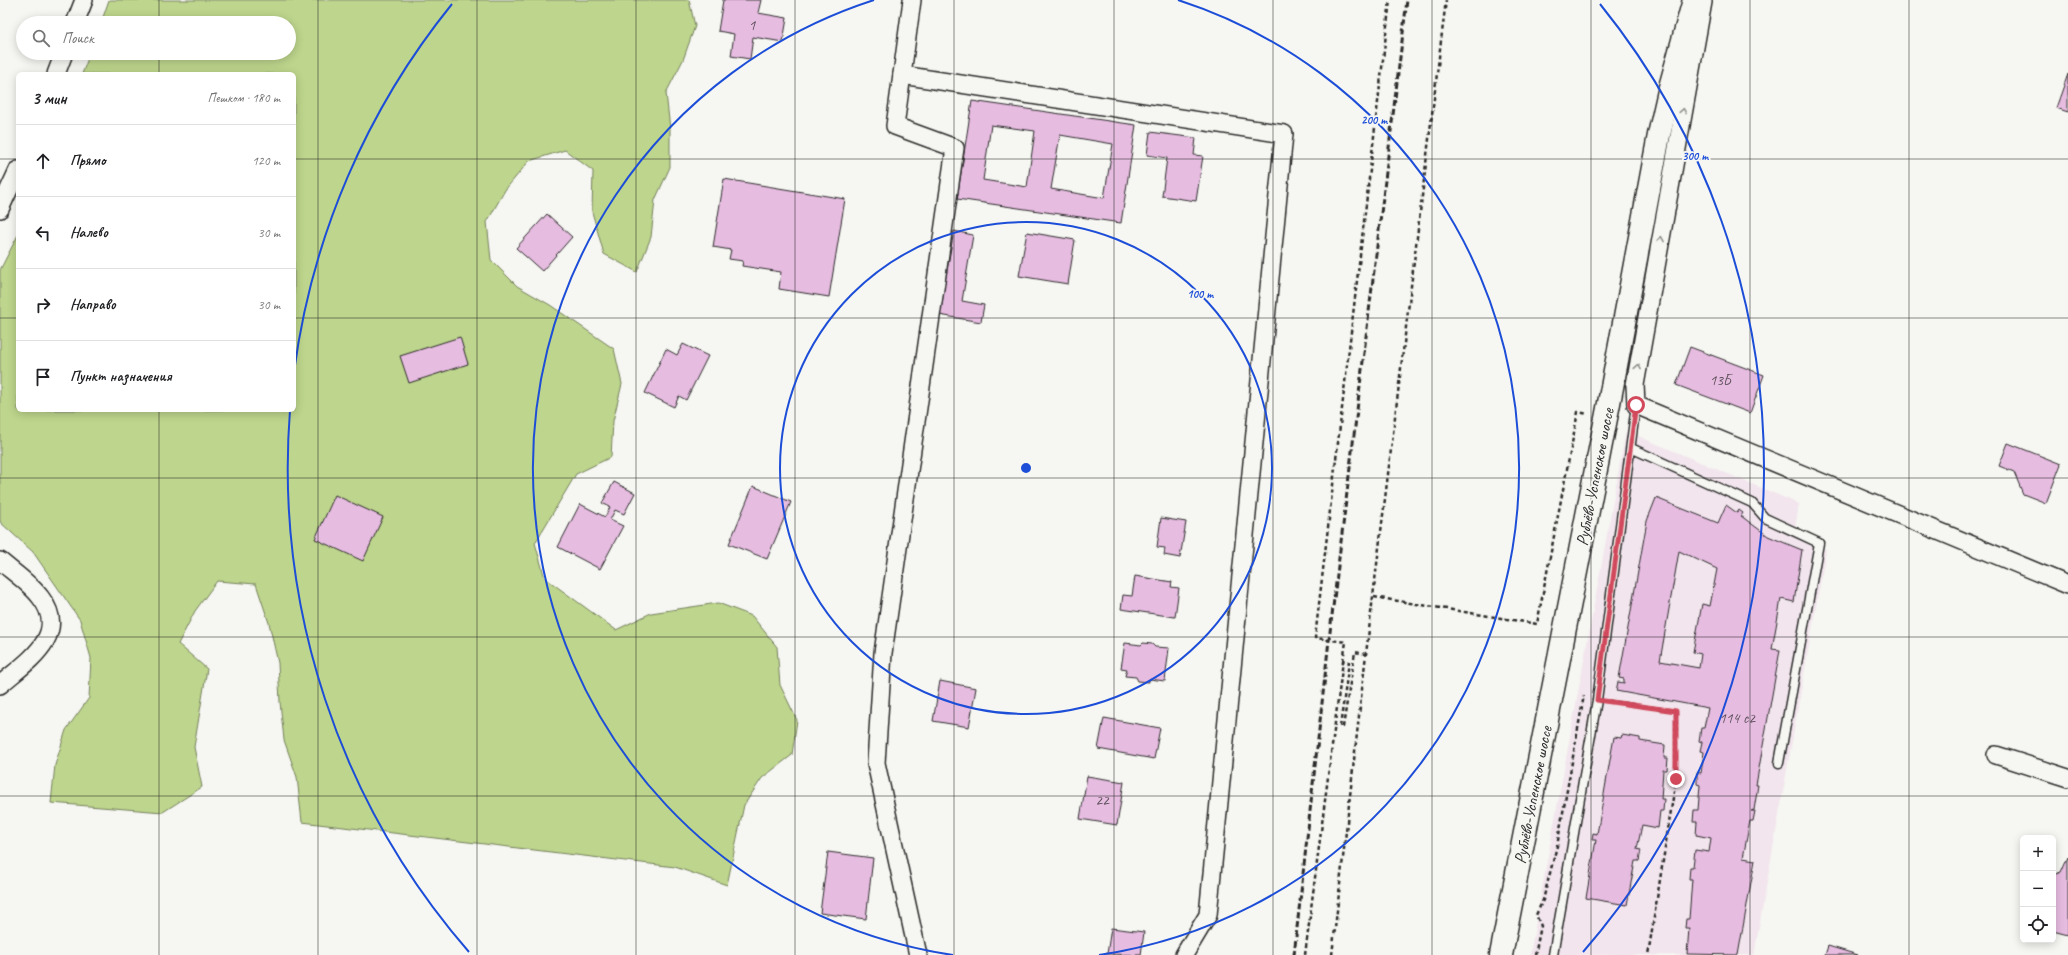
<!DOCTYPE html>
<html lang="ru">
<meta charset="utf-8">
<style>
:root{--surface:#fff;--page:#f2f2f2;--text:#202124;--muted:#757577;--line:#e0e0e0}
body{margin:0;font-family:Caveat,sans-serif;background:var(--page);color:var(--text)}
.controls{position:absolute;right:12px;bottom:12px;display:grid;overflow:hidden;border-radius:6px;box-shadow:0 2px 10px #0003}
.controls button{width:36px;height:36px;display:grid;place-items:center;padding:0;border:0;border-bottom:1px solid var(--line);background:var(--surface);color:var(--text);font:20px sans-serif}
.stop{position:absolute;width:12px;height:12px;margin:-9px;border:3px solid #d1495b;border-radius:50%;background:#fff}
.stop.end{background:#d1495b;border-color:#fff;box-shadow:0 1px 4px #0008}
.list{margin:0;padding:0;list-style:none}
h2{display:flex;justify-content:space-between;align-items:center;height:52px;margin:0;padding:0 16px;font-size:17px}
h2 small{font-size:13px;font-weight:400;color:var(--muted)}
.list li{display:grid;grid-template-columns:26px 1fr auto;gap:12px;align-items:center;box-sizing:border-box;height:72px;padding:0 16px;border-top:1px solid var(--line)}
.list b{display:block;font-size:15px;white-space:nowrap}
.list em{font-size:13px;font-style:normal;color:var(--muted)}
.icon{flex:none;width:22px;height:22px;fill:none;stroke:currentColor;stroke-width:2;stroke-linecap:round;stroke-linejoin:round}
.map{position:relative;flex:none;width:2068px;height:955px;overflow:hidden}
.search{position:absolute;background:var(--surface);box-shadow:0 2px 10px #0003;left:16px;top:16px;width:280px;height:44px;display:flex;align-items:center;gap:10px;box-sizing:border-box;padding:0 14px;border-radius:22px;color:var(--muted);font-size:15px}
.panel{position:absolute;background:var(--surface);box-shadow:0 2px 10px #0003;left:16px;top:72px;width:280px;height:340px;border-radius:6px}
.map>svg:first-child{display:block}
.built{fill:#f2e5ed}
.green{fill:#bdd58c;stroke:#74805c}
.building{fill:#e7bce1;stroke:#2b2b2b;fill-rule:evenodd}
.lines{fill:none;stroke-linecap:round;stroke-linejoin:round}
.service-casing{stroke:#2b2b2b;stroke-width:11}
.minor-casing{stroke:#2b2b2b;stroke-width:20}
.secondary-casing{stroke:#2b2b2b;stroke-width:25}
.path{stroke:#2b2b2b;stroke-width:2.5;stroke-dasharray:4 3;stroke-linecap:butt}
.service{stroke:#f6f6f2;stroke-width:8}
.minor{stroke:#f6f6f2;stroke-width:17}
.secondary{stroke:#f6f6f2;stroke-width:22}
.rail{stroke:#2b2b2b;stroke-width:3;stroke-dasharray:6 3;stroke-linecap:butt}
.oneway{stroke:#90908e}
.route{stroke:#d1495b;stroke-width:5}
.grid{fill:none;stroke:#2b2b2b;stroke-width:1;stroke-opacity:0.55}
.ring{fill:none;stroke:#1d4ed8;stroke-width:2}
.labels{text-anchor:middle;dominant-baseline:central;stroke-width:3.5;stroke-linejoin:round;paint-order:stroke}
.number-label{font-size:15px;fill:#5a4f58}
.street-label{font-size:17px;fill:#2b2b2b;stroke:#f6f6f2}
.centre{fill:#1d4ed8;stroke:#f6f6f2;stroke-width:2}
.ring-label{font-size:12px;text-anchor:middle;font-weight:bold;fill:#1d4ed8;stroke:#f6f6f2;stroke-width:3.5;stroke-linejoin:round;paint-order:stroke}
</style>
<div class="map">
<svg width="2068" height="955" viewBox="0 0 2068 955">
<rect width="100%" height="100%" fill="#f6f6f2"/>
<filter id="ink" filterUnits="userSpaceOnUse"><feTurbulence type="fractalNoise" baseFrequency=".025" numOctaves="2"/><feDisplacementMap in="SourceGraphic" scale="8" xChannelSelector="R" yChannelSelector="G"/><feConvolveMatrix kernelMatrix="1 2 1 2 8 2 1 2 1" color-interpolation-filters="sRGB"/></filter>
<g filter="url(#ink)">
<path class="built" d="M1626 431 1799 504 1794 535 1826 550 1754 955H1530Z"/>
<path class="green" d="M109 0H689L695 26 683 60 666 93 670 129V167L655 200 651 237 637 272 604 254 592 212 593 171 565 150 529 161 505 190 487 222 491 260 517 286 550 305 614 349 622 384 613 421 611 457 576 474 535 543 545 578 616 630 651 613 718 603 752 616 777 647 780 685 797 720 792 755 762 778 744 805 727 885 675 867 302 822 297 777 284 740 280 702 278 663 269 623 256 584 217 581 195 611 178 644 207 669 194 747 202 787 163 812 51 803 55 765 66 730 89 698 91 658 80 620 33 552 0 522V270L18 235V410H294V74H82L90 53H289V23H101Z"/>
<g class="building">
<path d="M723 0H761L758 13 787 18 783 42 753 37 750 59 731 56 734 34 718 31Z"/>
<path d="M2068 74V112L2056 108Z"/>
<path d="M972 101 1136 125 1121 223 957 199ZM991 125 1035 131 1027 187 983 180ZM1060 135 1113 144 1104 198 1051 189Z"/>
<path d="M1150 132 1196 138 1194 155 1203 156 1196 201 1162 196 1167 158 1147 155Z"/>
<path d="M724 179 845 199 829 297 779 289 781 272 742 266 743 261 729 259 731 250 713 247Z"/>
<path d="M547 214 572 237 542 271 516 248Z"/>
<path d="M954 231 973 235 962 301 984 305 981 322 939 315Z"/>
<path d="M1027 232 1075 240 1068 284 1019 276Z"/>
<path d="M460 337 468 364 409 383 400 356Z"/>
<path d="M683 344 708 356 686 400 679 396 674 407 645 393 666 349 677 355Z"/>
<path d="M1690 347 1764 375 1750 413 1676 385Z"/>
<path d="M2008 443 2061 464 2046 503 2023 494 2014 472 1999 466Z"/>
<path d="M614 482 635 493 624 514 615 510 610 520 623 526 600 569 558 547 580 504 605 517 610 507 602 503Z"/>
<path d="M753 486 791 502 767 559 729 544Z"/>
<path d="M335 495 383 517 363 561 315 539Z"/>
<path d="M1656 498 1718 523 1726 505 1737 513 1739 510 1743 513 1741 516 1768 536 1802 550 1794 602 1781 599 1772 649 1780 650 1756 785H1758L1754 810 1751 811H1755L1753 821H1750L1743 858 1755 860 1738 955 1687 954 1689 928H1685L1686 919H1689L1692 879H1689L1690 867H1693L1695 850 1709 852 1711 838 1696 835 1697 822H1693L1694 810H1698L1700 785 1697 784V772L1701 773 1704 752 1700 751 1702 742 1699 741 1701 728H1704L1708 708 1616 691 1618 682 1624 683V679L1619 678 1647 521ZM1679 551 1717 569 1710 606 1702 604 1693 652 1701 654 1699 668 1660 661Z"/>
<path d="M1161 518 1186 522 1180 558 1164 555 1165 548 1157 547Z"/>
<path d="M1135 576 1172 582 1171 587 1179 588 1175 617 1121 609 1123 595 1132 596Z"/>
<path d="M1125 643 1141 645 1143 643 1152 644 1155 647 1169 648 1165 681 1149 679V682L1138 681 1136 677 1125 676 1127 669 1121 668Z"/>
<path d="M940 681 976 688 969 727 933 721Z"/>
<path d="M1104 718 1160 728 1154 759 1098 749Z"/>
<path d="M1622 735 1640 738V741L1665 745 1664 758H1668L1667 770H1663L1661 799H1664L1663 811H1660L1658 828 1642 825 1637 849 1641 850 1639 861H1635L1627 905 1586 898 1596 840H1592L1593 833 1597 834 1614 737 1621 738Z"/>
<path d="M1087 776 1124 782 1117 825 1080 819Z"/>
<path d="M828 852 873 858 866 919 820 913Z"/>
<path d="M2068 856V935L2053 931V875L2061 872Z"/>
<path d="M1111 928 1144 932 1141 955 1107 954Z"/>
<path d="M1828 946 1858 955H1825Z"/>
</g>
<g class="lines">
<g class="service-casing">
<g id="service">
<path d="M1631 448 1752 503 1765 518 1819 543 1779 763"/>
<path d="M1553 955 1597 700 1636 405"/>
</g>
</g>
<g class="minor-casing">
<g id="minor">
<path d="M912 0 895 126 955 148 883 653 876 763 918 955"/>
<path d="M1703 2 1635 385 1636 405 2068 585"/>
<path d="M75 23 84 0"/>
<path d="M56 74 64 53"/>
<path d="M902 75 1284 134 1208 915 1184 955"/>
<path d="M0 209 18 170"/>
<path d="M0 561C13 572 31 584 41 598 70 636 26 662 0 685"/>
<path d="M1996 755 2068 778"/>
</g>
</g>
<g class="secondary-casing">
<path id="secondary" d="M1501 955 1610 398 1659 135 1669 91 1694 0"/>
</g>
<g class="path">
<path d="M1374 597 1537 624 1578 412 1588 414"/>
<path d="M1343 661 1346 642 1315 638 1390 0"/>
<path d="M1609 701 1676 711V779L1648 955"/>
<path d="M1305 955 1343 661 1349 662 1340 727H1343L1355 652 1366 654"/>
<path d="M1332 955 1366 654 1446 0"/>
<path d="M1535 955 1541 926 1536 915 1543 900 1557 846 1584 695"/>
</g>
<use href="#service" class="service"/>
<use href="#minor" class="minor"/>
<use href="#secondary" class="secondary"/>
<path class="rail" d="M1294 955 1329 640 1407 0"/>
</g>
<defs><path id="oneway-chevron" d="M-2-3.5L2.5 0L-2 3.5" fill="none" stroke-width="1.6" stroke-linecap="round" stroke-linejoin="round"/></defs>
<g class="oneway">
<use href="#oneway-chevron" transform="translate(1683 111) rotate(-80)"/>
<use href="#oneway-chevron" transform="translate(1661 239) rotate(-80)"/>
<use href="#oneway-chevron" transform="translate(1638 367) rotate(-80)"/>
</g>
</g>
<g class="lines" filter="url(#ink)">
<path class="route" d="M1636 405 1597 700 1676 711V779"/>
</g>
<path class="grid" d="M159 0V23M318 0V955M477 0V955M636 0V955M795 0V955M954 0V955M1114 0V955M1273 0V955M1432 0V955M1591 0V955M1750 0V955M1909 0V955M159 53V74M0 159H18M294 159H2068M0 318H18M294 318H2068M159 410V955M0 478H2068M0 637H2068M0 796H2068"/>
<g class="ring">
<circle cx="1026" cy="468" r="246"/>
<path d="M953 955A492 492 0 0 1 874 0M1178 0A492 492 0 0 1 1099 955"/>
<path d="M469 952A738 738 0 0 1 290 410M294 372A738 738 0 0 1 452 4M1600 4A738 738 0 0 1 1583 952"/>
</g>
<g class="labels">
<g class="number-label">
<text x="752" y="25">1</text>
<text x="1720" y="380">13Б</text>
<text x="1737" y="718">114 с2</text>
<text x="1102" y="800">22</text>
</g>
<g class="street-label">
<text transform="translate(1595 477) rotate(-79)">Рублёво-Успенское шоссе</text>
<text transform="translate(1533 795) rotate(-79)">Рублёво-Успенское шоссе</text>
</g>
</g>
<circle cx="1026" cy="468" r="6" class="centre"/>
<g class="ring-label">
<text x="1374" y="124">200 m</text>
<text x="1695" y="160">300 m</text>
<text x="1200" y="298">100 m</text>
</g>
</svg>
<div class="controls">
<button>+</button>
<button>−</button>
<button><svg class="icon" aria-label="locate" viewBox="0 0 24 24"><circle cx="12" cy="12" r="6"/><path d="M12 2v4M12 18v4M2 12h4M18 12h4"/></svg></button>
</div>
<div class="stop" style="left:1636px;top:405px"></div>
<div class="stop end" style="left:1676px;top:779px"></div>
<div class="search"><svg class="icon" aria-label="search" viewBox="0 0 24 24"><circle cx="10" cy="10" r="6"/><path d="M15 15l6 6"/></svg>Поиск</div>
<section class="panel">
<h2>3 мин<small>Пешком · 180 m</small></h2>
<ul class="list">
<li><svg class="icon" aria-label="ahead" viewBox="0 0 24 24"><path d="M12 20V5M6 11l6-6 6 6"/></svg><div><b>Прямо</b></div><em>120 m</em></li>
<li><svg class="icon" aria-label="left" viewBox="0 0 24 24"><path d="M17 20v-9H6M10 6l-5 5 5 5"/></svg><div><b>Налево</b></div><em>30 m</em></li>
<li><svg class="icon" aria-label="right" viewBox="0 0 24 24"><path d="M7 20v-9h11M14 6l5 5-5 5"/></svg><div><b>Направо</b></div><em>30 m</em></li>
<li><svg class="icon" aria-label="arrive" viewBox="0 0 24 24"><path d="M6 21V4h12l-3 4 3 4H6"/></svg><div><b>Пункт назначения</b></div></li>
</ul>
</section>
</div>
